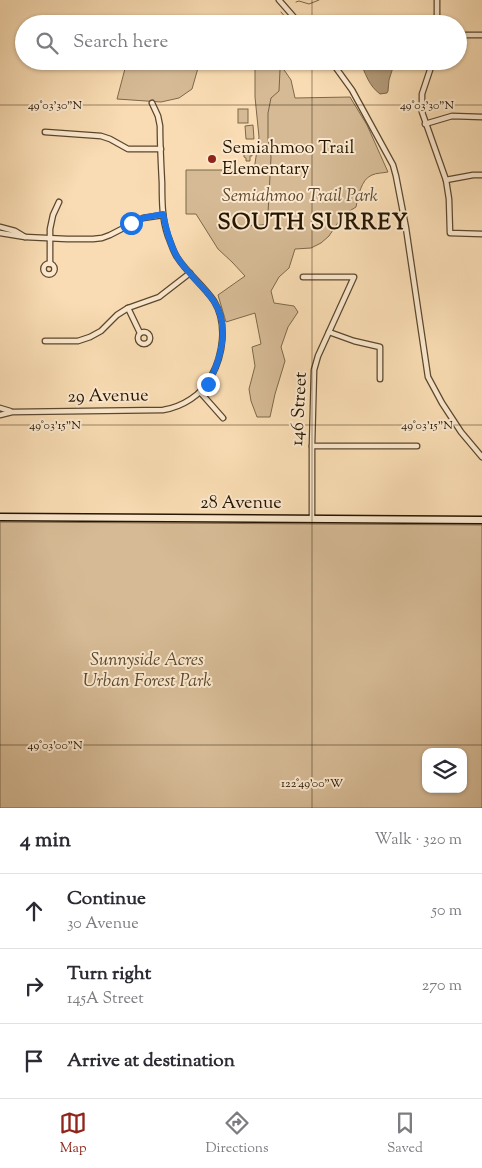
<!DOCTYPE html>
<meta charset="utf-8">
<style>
:root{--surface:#fff;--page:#f7f7f7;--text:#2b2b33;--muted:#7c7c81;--line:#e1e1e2;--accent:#8f2418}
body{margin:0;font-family:"Sorts Mill Goudy",serif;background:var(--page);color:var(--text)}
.controls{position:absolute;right:15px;bottom:15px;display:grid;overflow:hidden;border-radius:10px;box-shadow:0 1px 4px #0004}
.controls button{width:45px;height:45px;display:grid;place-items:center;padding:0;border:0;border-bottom:1px solid var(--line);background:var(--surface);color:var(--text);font:25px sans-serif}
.stop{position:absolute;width:15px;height:15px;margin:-11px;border:4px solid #1a73e8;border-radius:50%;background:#fff}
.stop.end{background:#1a73e8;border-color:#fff;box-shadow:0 1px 5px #0008}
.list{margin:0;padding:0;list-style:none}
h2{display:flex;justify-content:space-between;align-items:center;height:65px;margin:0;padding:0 20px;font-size:21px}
h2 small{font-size:16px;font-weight:400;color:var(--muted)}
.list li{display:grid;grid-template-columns:32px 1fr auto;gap:15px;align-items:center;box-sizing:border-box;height:75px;padding:0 20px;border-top:1px solid var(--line)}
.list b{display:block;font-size:19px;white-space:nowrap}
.list p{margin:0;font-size:16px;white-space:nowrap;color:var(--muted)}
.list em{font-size:16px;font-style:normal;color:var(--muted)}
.icon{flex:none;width:28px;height:28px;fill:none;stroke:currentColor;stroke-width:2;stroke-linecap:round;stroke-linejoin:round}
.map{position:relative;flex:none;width:482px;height:808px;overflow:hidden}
.search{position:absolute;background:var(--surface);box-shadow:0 1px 4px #0004;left:15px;right:15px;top:15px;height:55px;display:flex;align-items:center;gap:12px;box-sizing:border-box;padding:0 18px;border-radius:28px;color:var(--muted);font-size:19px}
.sheet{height:290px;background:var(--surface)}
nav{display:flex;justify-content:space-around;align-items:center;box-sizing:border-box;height:70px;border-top:1px solid var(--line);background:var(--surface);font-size:14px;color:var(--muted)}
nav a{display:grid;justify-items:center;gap:2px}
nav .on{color:var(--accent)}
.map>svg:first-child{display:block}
.green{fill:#d5ba95;stroke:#7d684a;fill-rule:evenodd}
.water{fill:#b19876;stroke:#796447}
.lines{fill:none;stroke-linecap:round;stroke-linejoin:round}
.stream{stroke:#796447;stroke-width:1}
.street-casing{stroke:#5a472d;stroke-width:7}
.secondary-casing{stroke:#251500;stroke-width:9}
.street{stroke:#fbe8ce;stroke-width:4.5}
.secondary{stroke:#fbe8ce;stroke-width:6}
.route{stroke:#1a73e8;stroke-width:6}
.ticks{fill:none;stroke:#251500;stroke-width:1;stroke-opacity:0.45}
.poi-dot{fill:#8f2418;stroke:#fbe8ce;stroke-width:2}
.labels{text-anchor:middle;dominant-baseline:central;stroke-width:4;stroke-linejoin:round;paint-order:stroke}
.poi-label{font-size:18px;fill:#251500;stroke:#fbe8ce;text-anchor:start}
.park-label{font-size:18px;font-style:italic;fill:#5a472d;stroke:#fbe8ce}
.street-label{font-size:18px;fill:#251500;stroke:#fbe8ce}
.district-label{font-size:22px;font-weight:bold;letter-spacing:1px;fill:#251500;stroke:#fbe8ce}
.ticks-label{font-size:12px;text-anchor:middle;fill:#251500;stroke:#fbe8ce;stroke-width:4;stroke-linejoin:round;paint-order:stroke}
</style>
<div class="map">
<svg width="482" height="808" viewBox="0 0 482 808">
<rect width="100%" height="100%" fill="#f9dcb3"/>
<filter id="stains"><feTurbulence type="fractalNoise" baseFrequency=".004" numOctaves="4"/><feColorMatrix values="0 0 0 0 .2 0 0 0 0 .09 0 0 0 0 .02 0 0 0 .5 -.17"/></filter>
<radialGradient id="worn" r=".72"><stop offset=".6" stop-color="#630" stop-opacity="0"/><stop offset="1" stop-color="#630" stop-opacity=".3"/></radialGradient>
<g class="green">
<path d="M142 19 191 22 213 19 233 20 251 24H140Z"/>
<path d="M127 61H200L192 89 179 98 161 102 117 99Z"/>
<path d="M253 61H278L291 80 295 98 350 97 367 125 388 172C383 173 376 173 372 175 361 179 358 197 356 207L343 215 329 236 321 243 311 248 295 249 289 268 279 277 271 291 274 303 294 306 298 312 288 327 281 347 285 361 275 394 270 417H257L251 401 249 389 255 366 252 347 261 344 255 313 226 322 218 295 245 276 232 262 218 249 196 214H186V170H254L259 137 255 97V67Z"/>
<rect x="238" y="109" width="10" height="14"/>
<path d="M253 125 254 139H246L245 126Z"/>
<path d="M244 145H252V156H250V161H246V158L244 157Z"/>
<path d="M0 522 482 525V808H0ZM426 752H463V789H426Z"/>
</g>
<path class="water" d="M360 61H395L389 80 388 91 387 93 380 94C369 86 365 73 360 61Z"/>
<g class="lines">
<g class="stream">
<path d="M296 2 299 1 309 4 319 0"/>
<path d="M281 12 291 24"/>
<path d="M217 228 262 225 265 224 268 213 271 157 268 139V113L271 98 279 91 280 70 283 61"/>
</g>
<g class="street-casing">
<g id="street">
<path d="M279 0 300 24"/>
<path d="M437 24V0"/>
<path d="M458 35H482"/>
<path d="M331 61 352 90 393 165 396 176 406 228 428 377 442 403 461 432 482 457"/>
<path d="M433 61 422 94V112L446 180 449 199 450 233 482 234"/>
<path d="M425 124 452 116 482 117"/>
<path d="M45 132 101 136 110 139 128 149H161"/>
<path d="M446 180 473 175H482"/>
<path d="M0 227 15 231 25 237 0 233"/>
<path d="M25 237 67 239H93L102 238 110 235 143 218 163 215"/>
<circle cx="49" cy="269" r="5.5"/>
<path d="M50 264V229L53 215 59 202"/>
<path d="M303 277H354L318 356 314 370 312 446V519"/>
<path d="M128 308 140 333"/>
<path d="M329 332 354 341 380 347V379"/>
<circle cx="144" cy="338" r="6"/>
<path d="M45 341H78L90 337 101 331 117 315 128 308 159 297 190 273"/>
<path d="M200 392 223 418"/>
<path d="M0 408 10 411"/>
<path d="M0 415 12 412 163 410C182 407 202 395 211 377 223 355 228 324 214 301 203 285 187 273 177 257 173 251 171 243 168 236 162 219 162 201 162 183 161 164 160 145 160 126L158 116 152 103"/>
<path d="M312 446H417"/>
</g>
</g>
<g class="secondary-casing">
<path id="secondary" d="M0 517 482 520"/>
</g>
<use href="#street" class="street"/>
<use href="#secondary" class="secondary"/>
</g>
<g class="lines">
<path class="route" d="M131 223 143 218 163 214C166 228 169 242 176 255 185 271 202 285 213 300 231 325 221 359 208 384"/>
</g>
<path class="ticks" d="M312 0V24M312 61V808M0 105H482M0 425H482M0 745H482"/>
<circle class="poi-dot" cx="212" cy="159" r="5"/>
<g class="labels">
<g class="poi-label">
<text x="222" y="149">Semiahmoo Trail<tspan x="222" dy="21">Elementary</tspan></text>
</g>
<g class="park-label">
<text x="300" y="197">Semiahmoo Trail Park</text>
<text x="147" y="661">Sunnyside Acres<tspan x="147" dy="21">Urban Forest Park</tspan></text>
</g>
<g class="street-label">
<text transform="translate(108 397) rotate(-1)">29 Avenue</text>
<text transform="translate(300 409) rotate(-87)">146 Street</text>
<text x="241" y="504">28 Avenue</text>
</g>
<g class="district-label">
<text x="313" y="224">SOUTH SURREY</text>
</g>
</g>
<g class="ticks-label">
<text x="55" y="109">49°03'30"N</text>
<text x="427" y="109">49°03'30"N</text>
<text x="55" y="429">49°03'15"N</text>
<text x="427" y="429">49°03'15"N</text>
<text x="55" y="749">49°03'00"N</text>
<text x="312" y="787">122°49'00"W</text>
</g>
<rect width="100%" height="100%" filter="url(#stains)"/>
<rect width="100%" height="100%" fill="url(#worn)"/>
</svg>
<div class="controls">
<button><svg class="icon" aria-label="layers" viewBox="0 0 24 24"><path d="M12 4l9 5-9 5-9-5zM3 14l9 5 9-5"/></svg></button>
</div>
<div class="stop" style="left:131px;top:223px"></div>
<div class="stop end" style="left:208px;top:384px"></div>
<div class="search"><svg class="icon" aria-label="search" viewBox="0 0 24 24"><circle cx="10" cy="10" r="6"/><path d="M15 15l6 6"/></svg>Search here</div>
</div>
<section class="sheet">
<h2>4 min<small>Walk · 320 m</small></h2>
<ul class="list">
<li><svg class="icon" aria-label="ahead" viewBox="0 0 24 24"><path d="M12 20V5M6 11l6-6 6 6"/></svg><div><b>Continue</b><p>30 Avenue</p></div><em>50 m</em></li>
<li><svg class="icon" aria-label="right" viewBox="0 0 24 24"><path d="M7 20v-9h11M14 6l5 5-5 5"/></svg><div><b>Turn right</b><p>145A Street</p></div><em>270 m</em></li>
<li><svg class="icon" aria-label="arrive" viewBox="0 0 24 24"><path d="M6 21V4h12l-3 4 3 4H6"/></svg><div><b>Arrive at destination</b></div></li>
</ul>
</section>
<nav>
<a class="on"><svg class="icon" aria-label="map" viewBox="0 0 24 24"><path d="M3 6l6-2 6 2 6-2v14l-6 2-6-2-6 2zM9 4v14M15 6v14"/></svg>Map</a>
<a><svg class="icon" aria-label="directions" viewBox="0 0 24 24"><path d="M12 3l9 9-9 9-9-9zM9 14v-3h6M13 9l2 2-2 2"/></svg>Directions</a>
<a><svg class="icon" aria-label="saved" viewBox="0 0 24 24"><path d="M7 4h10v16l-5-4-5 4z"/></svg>Saved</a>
</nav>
